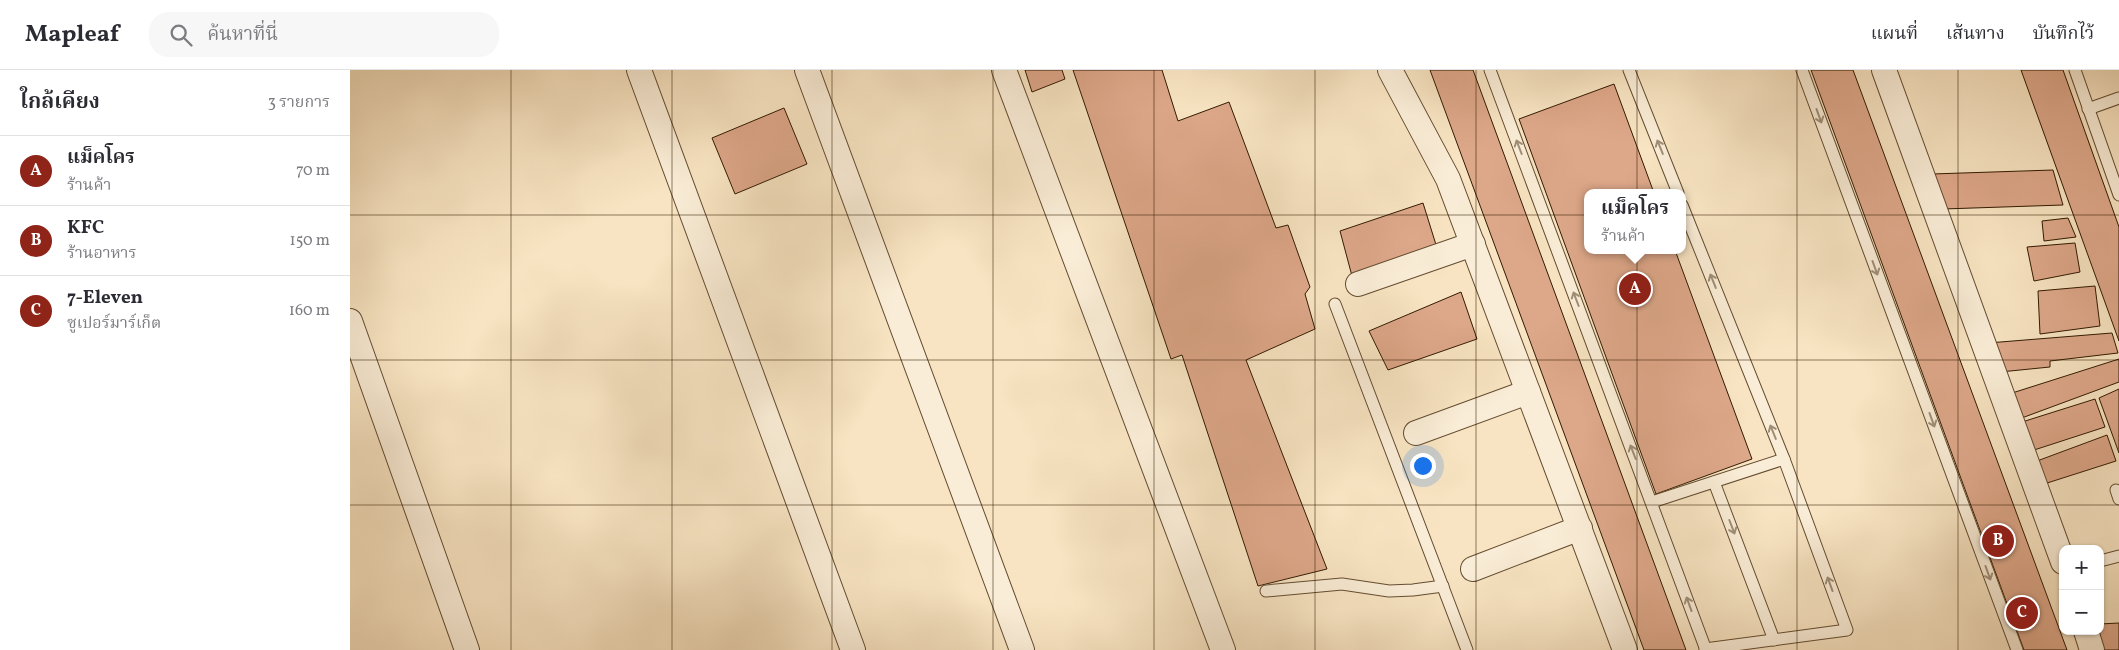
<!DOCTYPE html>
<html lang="th">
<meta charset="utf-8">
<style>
:root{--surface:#fff;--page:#f7f7f7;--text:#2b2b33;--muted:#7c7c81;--line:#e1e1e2;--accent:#8f2418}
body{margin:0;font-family:Vollkorn,"Noto Serif Thai",serif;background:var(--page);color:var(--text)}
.controls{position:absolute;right:15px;bottom:15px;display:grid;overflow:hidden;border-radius:10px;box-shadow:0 1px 4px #0004}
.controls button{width:45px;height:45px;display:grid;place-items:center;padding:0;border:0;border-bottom:1px solid var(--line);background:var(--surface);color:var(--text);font:25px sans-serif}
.you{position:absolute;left:1072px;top:395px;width:18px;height:18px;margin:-12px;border:4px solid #fff;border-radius:50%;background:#1a73e8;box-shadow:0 0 0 8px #1a73e833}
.badge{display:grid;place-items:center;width:32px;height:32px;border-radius:50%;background:var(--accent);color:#fff;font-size:16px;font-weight:700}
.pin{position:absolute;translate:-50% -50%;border:2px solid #fff;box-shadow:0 1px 5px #0006}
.popup{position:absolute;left:1234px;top:119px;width:102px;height:65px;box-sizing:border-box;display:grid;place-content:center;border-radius:10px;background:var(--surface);filter:drop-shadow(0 1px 4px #0005);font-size:16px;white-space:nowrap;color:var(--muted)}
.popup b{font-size:19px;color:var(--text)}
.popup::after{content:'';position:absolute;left:50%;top:100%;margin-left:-10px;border:10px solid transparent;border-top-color:var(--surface)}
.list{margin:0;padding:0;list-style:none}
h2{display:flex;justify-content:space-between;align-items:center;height:65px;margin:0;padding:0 20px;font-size:21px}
h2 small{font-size:16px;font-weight:400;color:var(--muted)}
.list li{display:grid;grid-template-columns:32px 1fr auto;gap:15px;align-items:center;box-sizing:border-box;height:70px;padding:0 20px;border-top:1px solid var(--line)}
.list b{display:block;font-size:19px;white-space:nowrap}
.list p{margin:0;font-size:16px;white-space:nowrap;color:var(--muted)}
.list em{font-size:16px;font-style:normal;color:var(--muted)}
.icon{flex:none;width:28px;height:28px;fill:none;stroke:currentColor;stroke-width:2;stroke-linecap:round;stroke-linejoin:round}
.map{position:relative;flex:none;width:1769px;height:580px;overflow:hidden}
header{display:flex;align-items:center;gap:30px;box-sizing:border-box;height:70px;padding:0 25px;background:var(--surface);border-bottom:1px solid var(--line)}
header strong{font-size:24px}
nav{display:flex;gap:28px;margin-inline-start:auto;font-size:18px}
.search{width:350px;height:45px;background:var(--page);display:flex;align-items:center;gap:12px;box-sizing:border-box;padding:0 18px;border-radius:20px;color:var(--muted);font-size:19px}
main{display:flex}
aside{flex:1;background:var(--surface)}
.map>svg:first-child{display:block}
.building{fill:#dda789;stroke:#321a00}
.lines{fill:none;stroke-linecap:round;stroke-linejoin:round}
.service-casing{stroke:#644c30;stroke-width:13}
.minor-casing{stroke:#644c30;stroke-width:26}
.service{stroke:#faedd7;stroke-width:11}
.minor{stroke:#faedd7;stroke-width:24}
.oneway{stroke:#a08e76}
.grid{fill:none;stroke:#321a00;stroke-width:1;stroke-opacity:0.55}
</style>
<header>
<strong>Mapleaf</strong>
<div class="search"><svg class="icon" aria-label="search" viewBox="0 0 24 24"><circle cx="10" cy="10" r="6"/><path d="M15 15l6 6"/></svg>ค้นหาที่นี่</div>
<nav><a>แผนที่</a><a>เส้นทาง</a><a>บันทึกไว้</a></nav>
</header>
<main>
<aside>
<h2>ใกล้เคียง<small>3 รายการ</small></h2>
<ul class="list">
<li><span class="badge">A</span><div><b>แม็คโคร</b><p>ร้านค้า</p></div><em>70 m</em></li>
<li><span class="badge">B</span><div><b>KFC</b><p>ร้านอาหาร</p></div><em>150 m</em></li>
<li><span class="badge">C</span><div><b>7-Eleven</b><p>ซูเปอร์มาร์เก็ต</p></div><em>160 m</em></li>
</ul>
</aside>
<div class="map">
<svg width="1769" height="580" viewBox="0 0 1769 580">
<rect width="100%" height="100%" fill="#f8e4c2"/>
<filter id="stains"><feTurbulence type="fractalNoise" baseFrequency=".004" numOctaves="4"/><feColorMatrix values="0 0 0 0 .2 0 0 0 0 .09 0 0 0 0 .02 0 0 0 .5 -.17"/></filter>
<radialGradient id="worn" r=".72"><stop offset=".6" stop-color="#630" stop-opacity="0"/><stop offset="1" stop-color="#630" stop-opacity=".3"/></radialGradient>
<g class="building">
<path d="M675 0H712L715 9 682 22Z"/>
<path d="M723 0H812L828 51 879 32 926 158 938 155 960 217 955 224 965 259 896 290 977 499 908 516 832 285 821 289Z"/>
<path d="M1080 0H1123L1336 580H1294Z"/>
<path d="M1461 0H1503L1717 580H1674Z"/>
<path d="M1671 0H1713L1769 157V271Z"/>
<path d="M1264 14 1304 123H1238V180H1325L1402 389 1306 424 1169 49Z"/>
<path d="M434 38 457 94 385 124 362 68Z"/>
<path d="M1703 100 1713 135 1593 139 1582 104Z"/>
<path d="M1073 133 1087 178 1002 206 990 161Z"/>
<path d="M1718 148 1726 167 1694 171 1692 151Z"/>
<path d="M1725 173 1730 202 1684 211 1677 177Z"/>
<path d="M1745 216 1750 256 1690 264 1688 221Z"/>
<path d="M1111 222 1127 269 1038 300 1019 261Z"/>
<path d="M1762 263 1768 283 1700 291V297L1650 302 1638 273Z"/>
<path d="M1769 289V312L1669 349 1659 324Z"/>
<path d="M1769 319V383L1749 328Z"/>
<path d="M1745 329 1755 357 1681 381 1672 352Z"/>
<path d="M1757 365 1766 391 1694 414 1687 391Z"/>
<path d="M1769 553V580H1749L1743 561H1750V554Z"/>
</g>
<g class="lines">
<g class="service-casing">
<g id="service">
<path d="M1140 0 1356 580"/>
<path d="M1279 0 1328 123"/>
<path d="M1452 0 1667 580"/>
<path d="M1725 0 1769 125"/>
<path d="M1738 39 1769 28"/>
<path d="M1332 135 1434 389 1497 560 1355 579"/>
<path d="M985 234 1117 580"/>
<path d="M1364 412 1424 570"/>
<path d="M1766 420 1769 429"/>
<path d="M1302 432 1434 389"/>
<path d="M1750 491 1769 486"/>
<path d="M916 521 992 514 1039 521 1063 520 1093 516"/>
</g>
</g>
<g class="minor-casing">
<g id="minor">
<path d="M289 0 503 580"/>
<path d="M457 0 672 580"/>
<path d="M654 0 873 580"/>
<path d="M1040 0 1098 109 1275 580"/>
<path d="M1534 0 1713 492"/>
<path d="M1008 214 1123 174"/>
<path d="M0 251 117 580"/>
<path d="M1066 363 1178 322"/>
<path d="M1123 499 1230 458"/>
<path d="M1736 561 1742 580"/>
</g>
</g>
<use href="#service" class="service"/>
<use href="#minor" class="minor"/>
</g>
<defs><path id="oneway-shaft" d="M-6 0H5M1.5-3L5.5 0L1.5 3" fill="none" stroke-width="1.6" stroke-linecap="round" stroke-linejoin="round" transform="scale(1.25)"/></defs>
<g class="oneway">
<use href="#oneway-shaft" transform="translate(1469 46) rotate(70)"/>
<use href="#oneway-shaft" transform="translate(1169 77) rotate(-111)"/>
<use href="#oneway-shaft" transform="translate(1310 77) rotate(-112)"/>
<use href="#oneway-shaft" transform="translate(1525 198) rotate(70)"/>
<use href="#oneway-shaft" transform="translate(1363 211) rotate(-112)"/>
<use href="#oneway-shaft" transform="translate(1226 229) rotate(-111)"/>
<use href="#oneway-shaft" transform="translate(1582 350) rotate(70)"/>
<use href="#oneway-shaft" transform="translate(1423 362) rotate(-112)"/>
<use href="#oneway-shaft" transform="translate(1283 382) rotate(-111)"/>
<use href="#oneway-shaft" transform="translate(1382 457) rotate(69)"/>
<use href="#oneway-shaft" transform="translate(1638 503) rotate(70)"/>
<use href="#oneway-shaft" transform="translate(1480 514) rotate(-110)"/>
<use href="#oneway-shaft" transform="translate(1339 534) rotate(-110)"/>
</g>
<path class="grid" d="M161 0V580M322 0V580M482 0V580M643 0V580M804 0V580M965 0V580M1126 0V580M1287 0V580M1447 0V580M1608 0V580M0 145H1769M0 290H1769M0 435H1769"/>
<rect width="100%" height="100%" filter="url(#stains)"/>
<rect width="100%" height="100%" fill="url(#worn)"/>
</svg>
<div class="controls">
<button>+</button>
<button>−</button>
</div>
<div class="you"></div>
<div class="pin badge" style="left:1285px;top:219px">A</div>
<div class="popup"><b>แม็คโคร</b>ร้านค้า</div>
<div class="pin badge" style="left:1648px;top:471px">B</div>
<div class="pin badge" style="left:1672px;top:543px">C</div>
</div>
</main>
